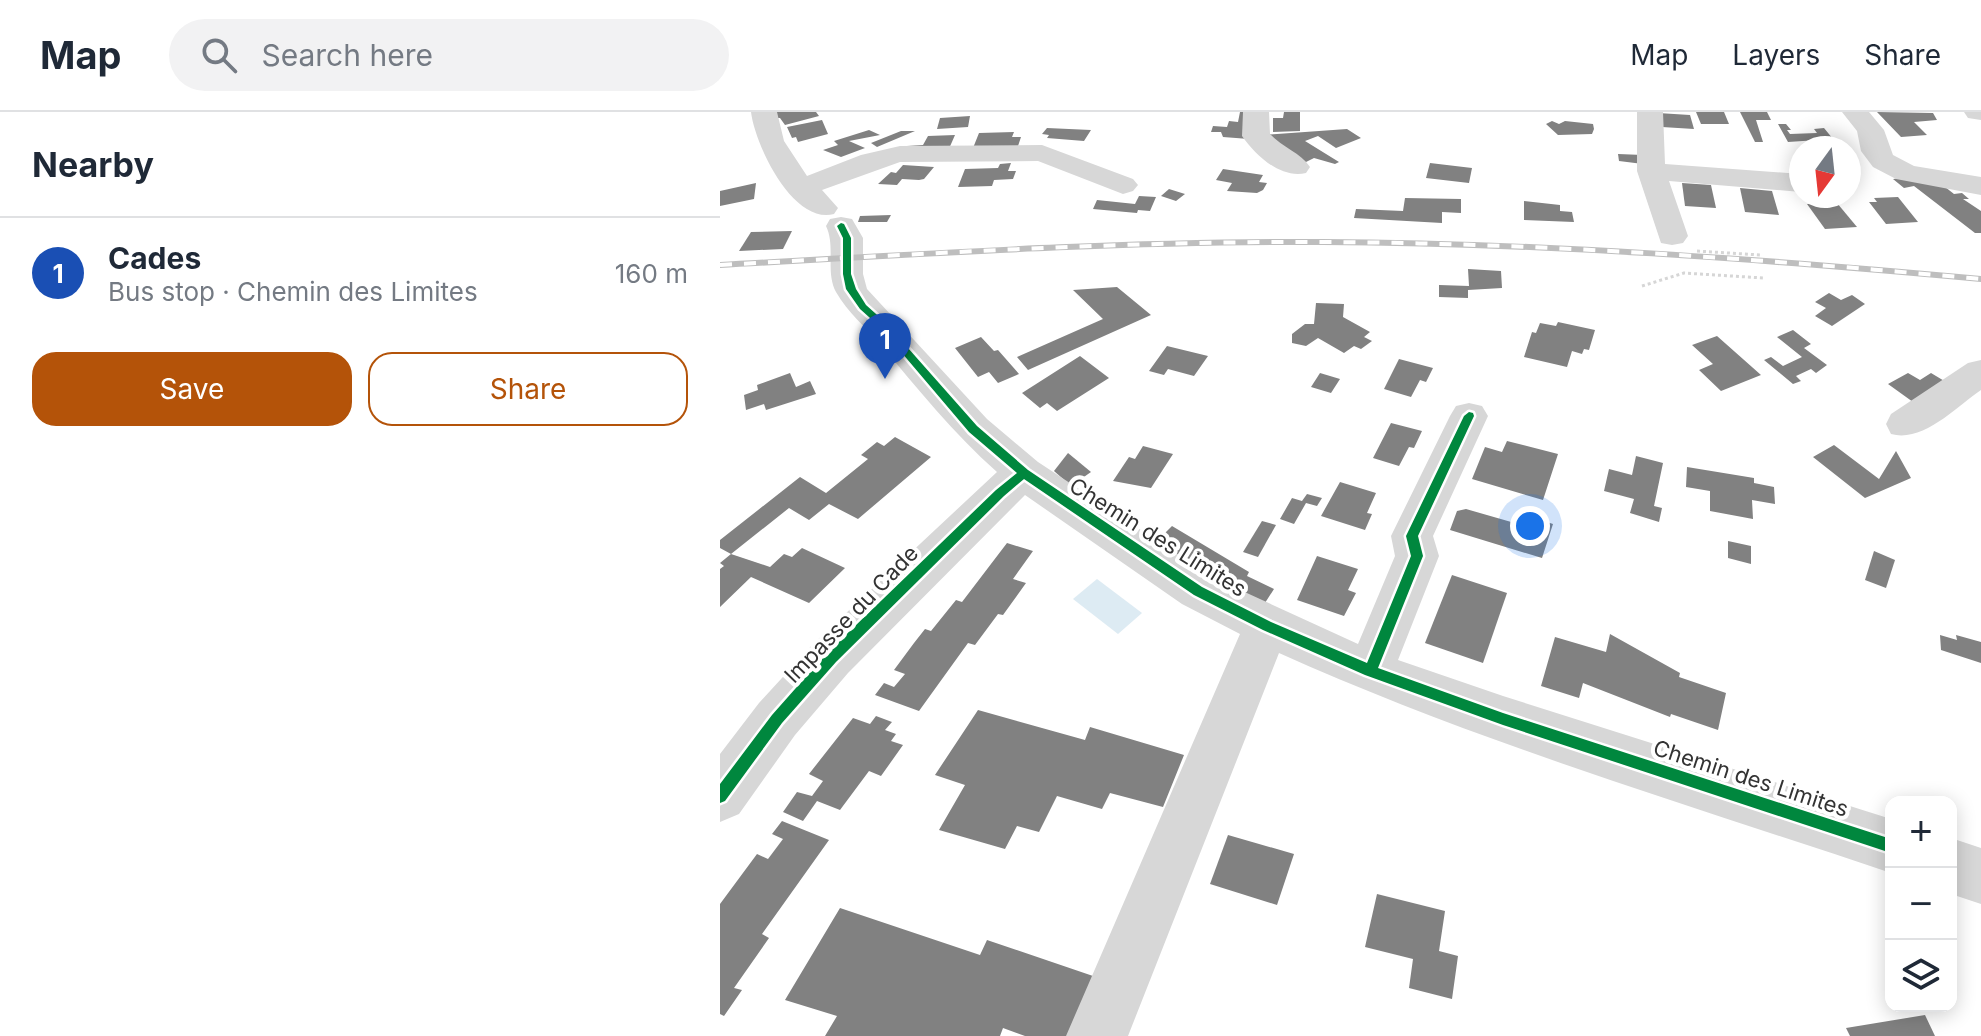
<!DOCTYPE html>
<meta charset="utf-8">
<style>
:root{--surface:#fff;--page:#f2f2f3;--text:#1f2937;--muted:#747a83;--line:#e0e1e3;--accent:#b45309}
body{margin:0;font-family:Inter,sans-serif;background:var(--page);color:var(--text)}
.controls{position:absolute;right:24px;bottom:24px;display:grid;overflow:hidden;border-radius:16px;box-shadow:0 4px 20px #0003}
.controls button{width:72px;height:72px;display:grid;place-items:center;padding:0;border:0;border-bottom:2px solid var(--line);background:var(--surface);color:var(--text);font:40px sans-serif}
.compass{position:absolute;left:1069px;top:24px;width:72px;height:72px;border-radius:50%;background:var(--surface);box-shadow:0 4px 20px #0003;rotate:195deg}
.you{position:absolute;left:810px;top:414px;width:28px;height:28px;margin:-20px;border:6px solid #fff;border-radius:50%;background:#1a73e8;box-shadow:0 0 0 12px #1a73e833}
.badge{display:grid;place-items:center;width:52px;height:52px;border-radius:50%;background:var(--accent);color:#fff;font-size:26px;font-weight:700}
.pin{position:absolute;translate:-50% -66px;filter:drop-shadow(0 2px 4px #0008)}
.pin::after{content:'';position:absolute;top:42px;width:28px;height:24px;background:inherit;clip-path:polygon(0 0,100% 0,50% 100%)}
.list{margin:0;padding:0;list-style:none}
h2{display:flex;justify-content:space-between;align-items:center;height:104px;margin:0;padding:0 32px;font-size:34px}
h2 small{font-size:26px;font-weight:400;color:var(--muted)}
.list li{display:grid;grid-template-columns:52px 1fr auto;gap:24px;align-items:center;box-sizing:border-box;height:112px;padding:0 32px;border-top:2px solid var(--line)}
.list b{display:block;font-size:30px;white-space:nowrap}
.list p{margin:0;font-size:26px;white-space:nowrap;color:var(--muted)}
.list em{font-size:26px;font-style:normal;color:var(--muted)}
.actions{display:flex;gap:16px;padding:24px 32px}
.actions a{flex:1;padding:18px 0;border:2px solid var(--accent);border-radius:24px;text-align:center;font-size:28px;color:var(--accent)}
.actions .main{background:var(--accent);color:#fff}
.icon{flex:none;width:44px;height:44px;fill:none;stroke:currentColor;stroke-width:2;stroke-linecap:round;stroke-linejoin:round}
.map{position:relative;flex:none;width:1261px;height:924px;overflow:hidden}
header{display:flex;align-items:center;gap:48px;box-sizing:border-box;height:112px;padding:0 40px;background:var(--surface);border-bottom:2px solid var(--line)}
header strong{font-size:38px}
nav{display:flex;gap:44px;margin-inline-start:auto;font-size:28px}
.search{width:560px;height:72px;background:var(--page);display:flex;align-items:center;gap:20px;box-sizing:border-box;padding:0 28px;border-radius:44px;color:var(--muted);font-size:30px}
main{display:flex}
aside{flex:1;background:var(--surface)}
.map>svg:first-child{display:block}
.water{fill:#ddebf3}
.building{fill:#818181}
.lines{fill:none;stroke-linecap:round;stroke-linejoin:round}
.path{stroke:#d6d6d6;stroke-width:3;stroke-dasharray:3 3;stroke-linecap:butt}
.minor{fill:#d7d7d7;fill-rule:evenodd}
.rail-casing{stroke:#bebebe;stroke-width:6}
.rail{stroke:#fff;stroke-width:4;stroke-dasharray:12;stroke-linecap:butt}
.cycleway-casing{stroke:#fff;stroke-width:5}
.cycleway{fill:#00873e;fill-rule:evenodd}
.labels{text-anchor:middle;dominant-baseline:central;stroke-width:8;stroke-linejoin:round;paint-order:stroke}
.street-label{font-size:22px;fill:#333;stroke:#fff}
</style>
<header>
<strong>Map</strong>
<div class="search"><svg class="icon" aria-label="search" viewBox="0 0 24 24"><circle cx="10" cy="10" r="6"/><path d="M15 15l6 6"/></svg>Search here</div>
<nav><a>Map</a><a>Layers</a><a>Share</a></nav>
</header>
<main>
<aside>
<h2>Nearby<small></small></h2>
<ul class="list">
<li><span class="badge" style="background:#1a4fb4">1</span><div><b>Cades</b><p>Bus stop · Chemin des Limites</p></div><em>160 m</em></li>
</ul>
<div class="actions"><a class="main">Save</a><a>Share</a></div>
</aside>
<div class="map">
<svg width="1261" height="924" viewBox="0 0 1261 924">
<rect width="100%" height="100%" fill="#fff"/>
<path class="water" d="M377 467 422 501 398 522 353 487Z"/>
<g class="building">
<path d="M55 0H96L99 4 65 13 60 6H56Z"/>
<path d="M520 0H531L529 27 503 25 501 20H491L493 14 507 15 509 9 518 10Z"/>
<path d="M564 0H580V19L553 20V6H563Z"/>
<path d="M976 0H1004L1009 12H981Z"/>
<path d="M1020 0H1047L1051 8H1036L1043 30H1035Z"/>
<path d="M1157 0 1213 1 1217 8 1194 10 1207 23 1181 25Z"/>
<path d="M938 1 970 3 974 17 942 15Z"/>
<path d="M250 4 248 15 217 17 220 6Z"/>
<path d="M102 8 108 22 78 30 76 25 72 26 67 15Z"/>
<path d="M832 9 839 12 845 9 873 12 874 17 872 22 838 23 826 12Z"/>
<path d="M1058 12H1066L1071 18H1067L1070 22 1097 21 1094 17 1104 16 1113 27 1068 30Z"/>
<path d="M327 16 371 18 364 29 327 26 329 23 322 22Z"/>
<path d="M627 17 641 26 616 36 598 24 585 29 619 50 615 52 594 46 584 51 543 23Z"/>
<path d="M149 18 160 23 129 29 145 36 121 45 103 38 118 33 114 29Z"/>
<path d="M181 19H195L157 35 151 31Z"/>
<path d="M294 20 292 25H301L298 34 253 36 259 21Z"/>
<path d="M235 23 228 39 184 40 187 34 203 33 208 24Z"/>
<path d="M898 42 923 43V52L899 49Z"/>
<path d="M291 51 288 59H296L293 67 274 68 272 74 238 75 245 57 278 56 280 52Z"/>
<path d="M710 51 752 56 749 71 706 66Z"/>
<path d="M183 53 214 55 204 67 199 68 182 67 177 73 158 72 171 60 176 61Z"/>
<path d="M503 57 543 63 539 70 547 71 543 78 537 81 507 79 512 71 496 68Z"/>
<path d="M1190 65 1220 71 1234 82 1242 81 1249 87H1243L1261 99V121H1255L1194 74 1184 76 1173 67Z"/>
<path d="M36 71 34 87 0 94V79Z"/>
<path d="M962 71 991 73 996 96 965 94Z"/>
<path d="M1020 76 1052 79 1059 103 1025 100Z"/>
<path d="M449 77 465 82 456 89 441 84Z"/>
<path d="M419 84 436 85 430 99 418 98 417 101 373 97 377 88 415 92Z"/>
<path d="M1178 85 1198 110 1166 112 1149 90H1157L1154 86Z"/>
<path d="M685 86 741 87V101L722 100V111L634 106 636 97 683 99Z"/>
<path d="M804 89 840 93V99L852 100 854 110 804 108Z"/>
<path d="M1117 91 1137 115 1105 117 1087 92Z"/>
<path d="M171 103 167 110H138L140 104Z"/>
<path d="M72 119 63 137 19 139 31 120Z"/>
<path d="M748 157 781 159 782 176 748 178V186L719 185V173L749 174Z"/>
<path d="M397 175 431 203 308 258 297 245 383 207 353 178Z"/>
<path d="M1109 181 1121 188 1132 183 1145 192 1112 214 1095 204 1106 196 1095 190Z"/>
<path d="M596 191 624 192 623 205 650 220 644 225 652 229 641 237 634 234 624 241 598 226 586 234 572 231V222L585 212H594Z"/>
<path d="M838 210 875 218 869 238 864 237 862 242 852 239 847 255 804 245 812 220 816 221 820 211 836 214Z"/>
<path d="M1073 218 1091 232 1084 236 1107 253 1096 261 1091 257 1076 264 1081 269 1073 272 1044 248 1051 245 1063 254 1082 245 1057 225Z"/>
<path d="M997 224 1041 263 1001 279 979 258 993 252 972 233Z"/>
<path d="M261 225 274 239 278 238 299 262 278 271 269 260 258 265 235 236Z"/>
<path d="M447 234 488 244 474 264 448 257 444 263 429 259Z"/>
<path d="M360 244 389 266 337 299 327 291 320 296 302 281Z"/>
<path d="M679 247 713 256 706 270 700 268 691 285 664 277Z"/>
<path d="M70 261 76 275 90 269 96 282 46 298 44 292 26 298 24 283 38 278 37 273Z"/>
<path d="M600 261 620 267 611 281 591 275Z"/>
<path d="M1188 261 1200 268 1211 261 1226 270 1193 290 1168 272Z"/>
<path d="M671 311 702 319 694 336 689 335 679 354 653 346Z"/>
<path d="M175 325 211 345 138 407 109 392 89 408 69 396 11 442 50 455 64 442 72 445 82 436 125 456 89 491 31 465 0 495V457L4 454 0 451 11 442 0 436V428L80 365 106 381 148 347 141 343 157 330 164 334Z"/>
<path d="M787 329 838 342 823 388 752 367 765 335 782 340Z"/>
<path d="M1114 333 1159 367 1176 339 1191 366 1145 386 1093 345Z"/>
<path d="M423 334 453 342 431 376 393 369 409 345 415 347Z"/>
<path d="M348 341 371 360 351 374 334 359Z"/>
<path d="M916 344 943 351 934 394 942 396 939 410 910 401 914 387 884 379 889 357 912 363Z"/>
<path d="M967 355 1034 366V371L1054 375 1055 392 1032 388 1033 407 990 399V379L966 375Z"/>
<path d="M620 370 656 381 647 401 652 402 645 418 601 404Z"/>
<path d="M587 382 602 386 597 394 586 391 574 412 560 407 572 386 582 389Z"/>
<path d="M746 397 816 417 818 407 833 412 822 446 730 418 737 399Z"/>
<path d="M542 409 556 413 538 445 523 440Z"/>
<path d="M452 414 529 460 527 464 554 477 543 494 435 431Z"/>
<path d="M1008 429 1031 434V452L1008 446Z"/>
<path d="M287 431 313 439 293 467 306 471 283 503 278 502 255 533 248 531 199 599 155 583 164 571 174 575 185 562 174 558 194 531 205 517 211 519 236 488 242 490Z"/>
<path d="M1154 439 1175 448 1166 476 1145 468Z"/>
<path d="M597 444 638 457 628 478 636 481 624 504 577 488Z"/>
<path d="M732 463 787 481 763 551 705 531Z"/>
<path d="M890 522 960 561 959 565 1006 581 998 618 951 602 950 605 863 571 859 586 821 574 835 525 886 540Z"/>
<path d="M1220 523 1237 528 1236 523 1261 530V551L1221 538Z"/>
<path d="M258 598 365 628 370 615 464 643 443 695 390 681 382 697 337 684 319 720 297 714 285 737 219 718 245 673 215 663Z"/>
<path d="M156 604 172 610 165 618 176 622 171 629 183 633 161 664 149 659 120 698 97 689 83 709 63 700 77 680 92 684 103 669 89 662 133 606 150 612Z"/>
<path d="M62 709 109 728 42 822 49 826 14 876 22 878 4 904 0 902V792L37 742 48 747 63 727 52 722Z"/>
<path d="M508 723 574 742 557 793 490 772Z"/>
<path d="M657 782 725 799 719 839 738 844 732 887 689 876 693 847 645 835Z"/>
<path d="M120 796 260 843 267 828 373 864 349 924H305L283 916 280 924H105L117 904 65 888Z"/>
<path d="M1205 903 1215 924H1130L1126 916Z"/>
</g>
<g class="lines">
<g class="path">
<path d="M977 139 1040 143"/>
<path d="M922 174 964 161 1043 166"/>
</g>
<g class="minor">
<path d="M31 0H57L64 29 87 64 141 43 180 34 322 33 413 67 418 73 413 79 403 82 318 49 180 50 102 78 118 96 114 102C73 113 35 33 31 0Z"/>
<path d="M523 0H549L550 22C562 35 581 41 590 55L586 61C561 67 536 44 522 24Z"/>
<path d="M917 0H943L945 52 1081 62V80L949 69 968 124 963 131 952 133 941 131 917 59Z"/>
<path d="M1122 0H1149L1164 18 1173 43 1194 54 1261 65V83L1176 67 1153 55 1141 39 1137 19Z"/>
<path d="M1244 0H1261V8L1248 6Z"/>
<path d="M121 105 132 107 143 126V162L147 177 267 307 318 350 494 466 638 532 675 444 671 424 730 304 736 294 749 291 762 294 768 304 713 424 719 444 678 548 783 584 1171 707V761C966 692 757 630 559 541L408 924H346L520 522 462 492 305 383 128 561 75 623 19 702 0 710V642L39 591 94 531 277 360C234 322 198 277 160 232 145 214 128 201 116 180 105 159 116 135 106 114L110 107Z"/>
<path d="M1261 248V278C1236 295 1203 331 1171 322L1166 312 1171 302 1248 251Z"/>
<path d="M1231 726 1261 736V792L1231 782Z"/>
</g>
<g class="rail-casing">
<path id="rail" d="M0 153C201 142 401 129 602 130 822 131 1042 147 1261 167"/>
</g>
<use href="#rail" class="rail"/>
<g class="cycleway-casing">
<path id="cycleway" d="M121 111 124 112 131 126V162L136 177 146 193 165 210 257 314 308 358 482 475 551 510 647 551 691 444 686 424 744 304 749 300 753 301 754 304 698 424 703 444 658 556 783 601 1171 727V741L783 613 645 563 543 518 474 483 304 367 284 384 116 550 62 611 5 689 0 691V672L52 603 106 542 276 378 297 361 249 320 159 214 140 197 126 177 123 162V126L117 114Z"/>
</g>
<use href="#cycleway" class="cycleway"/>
</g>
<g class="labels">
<g class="street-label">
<text transform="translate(438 425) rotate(32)">Chemin des Limites</text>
<text transform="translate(131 502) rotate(-46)">Impasse du Cade</text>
<text transform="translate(1031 666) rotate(18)">Chemin des Limites</text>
</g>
</g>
</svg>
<div class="controls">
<button>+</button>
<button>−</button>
<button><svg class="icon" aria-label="layers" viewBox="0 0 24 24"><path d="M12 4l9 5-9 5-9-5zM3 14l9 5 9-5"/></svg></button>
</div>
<svg class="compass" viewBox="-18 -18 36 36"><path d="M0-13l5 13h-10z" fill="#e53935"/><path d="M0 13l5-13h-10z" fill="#747a83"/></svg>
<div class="you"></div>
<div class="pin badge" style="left:165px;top:267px;background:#1a4fb4">1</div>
</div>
</main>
